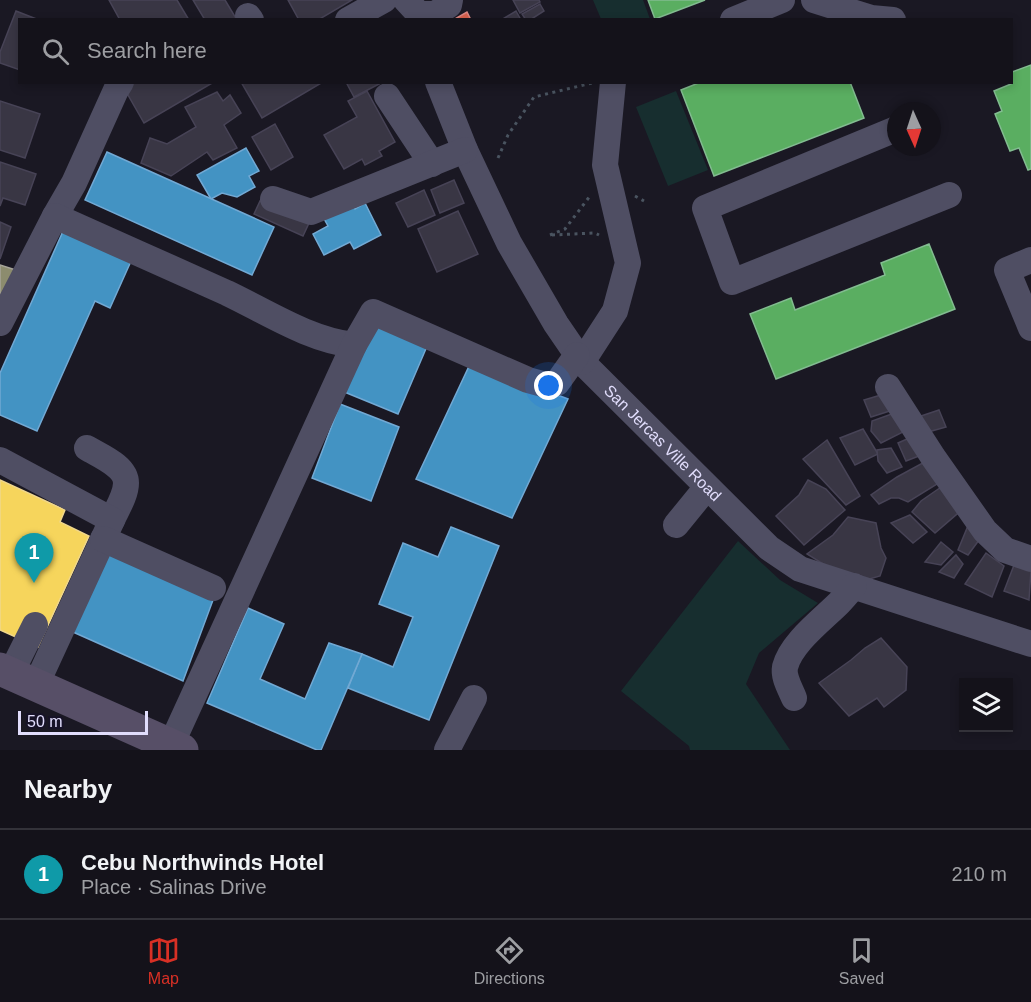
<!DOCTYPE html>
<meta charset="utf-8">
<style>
:root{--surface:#14121a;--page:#1d1b23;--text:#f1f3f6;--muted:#9d9ea2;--line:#333239;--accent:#d93025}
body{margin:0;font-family:Arial,sans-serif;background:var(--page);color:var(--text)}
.controls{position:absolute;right:18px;bottom:18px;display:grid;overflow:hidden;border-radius:0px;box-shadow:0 3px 9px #0003}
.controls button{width:54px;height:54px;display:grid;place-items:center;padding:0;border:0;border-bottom:2px solid var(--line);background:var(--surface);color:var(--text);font:30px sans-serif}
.compass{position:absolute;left:887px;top:102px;width:54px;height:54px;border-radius:50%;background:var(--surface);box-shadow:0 3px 9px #0003;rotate:177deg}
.scale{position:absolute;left:18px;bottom:15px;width:130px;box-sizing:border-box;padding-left:6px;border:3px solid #e1ddfc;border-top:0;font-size:16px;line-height:21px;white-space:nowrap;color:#e1ddfc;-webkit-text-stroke:4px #171328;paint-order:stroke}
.you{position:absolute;left:549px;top:386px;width:21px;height:21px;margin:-15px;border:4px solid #fff;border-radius:50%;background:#1a73e8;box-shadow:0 0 0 9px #1a73e833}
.badge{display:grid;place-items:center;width:39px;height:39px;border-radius:50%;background:var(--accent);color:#fff;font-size:20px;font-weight:700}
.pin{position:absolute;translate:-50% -50px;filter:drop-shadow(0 2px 3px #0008)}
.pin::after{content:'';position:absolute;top:32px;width:21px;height:18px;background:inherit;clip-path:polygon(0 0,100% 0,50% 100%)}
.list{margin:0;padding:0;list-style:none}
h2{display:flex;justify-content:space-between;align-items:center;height:78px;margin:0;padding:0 24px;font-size:26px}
h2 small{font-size:20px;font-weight:400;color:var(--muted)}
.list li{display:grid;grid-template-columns:39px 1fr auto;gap:18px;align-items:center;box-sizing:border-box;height:90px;padding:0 24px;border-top:2px solid var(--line)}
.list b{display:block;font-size:22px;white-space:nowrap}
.list p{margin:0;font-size:20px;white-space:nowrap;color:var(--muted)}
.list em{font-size:20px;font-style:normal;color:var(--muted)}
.icon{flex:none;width:33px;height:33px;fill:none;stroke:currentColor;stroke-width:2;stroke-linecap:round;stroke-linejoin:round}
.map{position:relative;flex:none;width:1031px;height:750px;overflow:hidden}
.search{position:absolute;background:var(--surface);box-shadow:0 3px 9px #0003;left:18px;right:18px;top:18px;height:66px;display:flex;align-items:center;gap:15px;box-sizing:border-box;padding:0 21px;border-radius:0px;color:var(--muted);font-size:22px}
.sheet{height:168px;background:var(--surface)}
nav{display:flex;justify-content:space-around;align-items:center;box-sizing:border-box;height:84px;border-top:2px solid var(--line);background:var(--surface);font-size:16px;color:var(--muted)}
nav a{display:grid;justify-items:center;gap:3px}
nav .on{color:var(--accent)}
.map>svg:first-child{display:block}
.green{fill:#172e2f}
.homes{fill:#f6d55c;stroke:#f0d78c;stroke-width:1.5}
.shops{fill:#d6604d;stroke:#d98682;stroke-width:1.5}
.schools{fill:#4393c3;stroke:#72a9d4;stroke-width:1.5}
.public{fill:#5aae61;stroke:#82bc90;stroke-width:1.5}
.industry{fill:#8c8c6e;stroke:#a6a499;stroke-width:1.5}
.building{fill:#393644;stroke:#474356;stroke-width:1.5}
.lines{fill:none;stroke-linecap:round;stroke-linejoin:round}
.path{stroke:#4a5460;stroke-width:3;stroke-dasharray:3 4.5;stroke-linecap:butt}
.minor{stroke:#4f4e63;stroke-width:26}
.major{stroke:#574f67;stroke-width:33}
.labels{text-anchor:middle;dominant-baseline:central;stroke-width:6;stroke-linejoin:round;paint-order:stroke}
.street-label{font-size:16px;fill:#e1ddfc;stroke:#171328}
</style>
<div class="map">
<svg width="1031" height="750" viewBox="0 0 1031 750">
<rect width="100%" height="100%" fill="#1a1823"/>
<g class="green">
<path d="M593 0H643L650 19H601Z"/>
<path d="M676 91 708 170 668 186 636 107Z"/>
<path d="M738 541 780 580 818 603 759 653 746 684 790 750H690L689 746 621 691Z"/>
</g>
<path class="homes" d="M0 480 65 510 60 522 89 536 38 647 0 630Z"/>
<path class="shops" d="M467 12 471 20H453Z"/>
<g class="schools">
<path d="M246 148 259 171 249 176 255 187 237 197 222 193 211 199 197 175Z"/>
<path d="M107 152 274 227 252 275 85 200Z"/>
<path d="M351 200 355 209 365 203 381 235 354 249 350 242 324 255 313 234 328 226 322 215Z"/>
<path d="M64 229 132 259 110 308 95 301 37 431 0 415V373Z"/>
<path d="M372 320 428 344 398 414 342 391Z"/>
<path d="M471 362 568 399 512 518 416 479Z"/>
<path d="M340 404 399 427 371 501 312 478Z"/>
<path d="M451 527 499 546 429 720 348 688 362 654 393 667 413 617 379 604 403 543 438 557Z"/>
<path d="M109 543 216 592 183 681 73 632Z"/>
<path d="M248 608 284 624 260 679 305 699 329 643 362 654 321 750H317L207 703Z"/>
</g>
<g class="public">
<path d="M648 0H705L655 19Z"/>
<path d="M1031 65V169L1028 170 1019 148 1010 151 995 114 1002 111 994 91 1011 84 1012 72Z"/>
<path d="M701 82H850L864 118 714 176 681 90Z"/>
<path d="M929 244 955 309 776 379 750 314 791 298 795 310 885 275 881 263Z"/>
</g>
<path class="industry" d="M0 265 22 272 0 317Z"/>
<g class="building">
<path d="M109 0H177L189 20H120Z"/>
<path d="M193 0H225L237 20H205Z"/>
<path d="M288 0H352L318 20H299Z"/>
<path d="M513 0H539L540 2 520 13Z"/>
<path d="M540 4 544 11 530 20H526L522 14Z"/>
<path d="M16 11 39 20H20V70L0 63V52Z"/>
<path d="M516 11 521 20H501Z"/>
<path d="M134 82H214L144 123 124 88Z"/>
<path d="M241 82H323L262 118Z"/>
<path d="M349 82H383L354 97 347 84Z"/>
<path d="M367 91 395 142 379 151 382 156 365 165 362 159 344 169 324 135 357 117 348 101Z"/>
<path d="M217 92 223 101 230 95 241 113 224 125 237 148 213 160 207 152 171 176 141 163 150 138 167 144 196 127 185 107Z"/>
<path d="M0 101 40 114 25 158 0 150Z"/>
<path d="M275 124 293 157 271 170 252 137Z"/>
<path d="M0 162 36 174 25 205 3 198 0 206Z"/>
<path d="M454 180 464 203 440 213 431 190Z"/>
<path d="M424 190 435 215 408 227 396 203Z"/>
<path d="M260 201 309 223 303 236 254 214Z"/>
<path d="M458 211 478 254 437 272 418 229Z"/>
<path d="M0 222 11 227 0 259Z"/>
<path d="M891 392 899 408 871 417 864 400Z"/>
<path d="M939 410 946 427 928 432 921 416Z"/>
<path d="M900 411 907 430 881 443 871 431 872 421Z"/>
<path d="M863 429 878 454 855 465 840 438Z"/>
<path d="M914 436 924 454 906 461 898 443Z"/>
<path d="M827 440 860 496 846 505 803 459Z"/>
<path d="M891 448 902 467 887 473 878 461 877 450Z"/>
<path d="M930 459 942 481 908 502 899 498H891L879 504 871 495 897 477Z"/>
<path d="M808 480 826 489 845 510 804 545 776 516 799 495Z"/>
<path d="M947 483 964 508 935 533 912 512 921 501Z"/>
<path d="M910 515 927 532 913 543 891 523Z"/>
<path d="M972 516 985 532 968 555 958 550Z"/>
<path d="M848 517 876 523 881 548 886 558 880 576 859 582 841 575 807 554 833 535Z"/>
<path d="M941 542 953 552 941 565 925 562Z"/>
<path d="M986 553 1004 566 992 597 965 584Z"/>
<path d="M956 555 963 564 954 578 939 572Z"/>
<path d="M1016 560 1031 570 1029 600 1004 591Z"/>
<path d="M881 638 907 667 906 690 884 707 877 698 849 716 819 683 851 660 865 648Z"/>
</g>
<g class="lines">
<g class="path">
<path d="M498 158 508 135 534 97 592 83"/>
<path d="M635 196 644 201"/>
<path d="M550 235 565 229 590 196"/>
<path d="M552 235 595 233 599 235"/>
</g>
<g class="minor">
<path d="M406 0 418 13 435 14 449 5 450 0"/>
<path d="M814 0 871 18 893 20"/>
<path d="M248 16 251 20"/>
<path d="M348 20 384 0"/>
<path d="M733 20 782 0"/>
<path id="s1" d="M438 82 465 150 509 243 556 324 582 362 769 548 800 569 1031 644"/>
<path d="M387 96 432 164"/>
<path d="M896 129 705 208 732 282 949 195"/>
<path d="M273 199 311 212 465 150"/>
<path d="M55 216 74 183 116 90 121 82"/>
<path d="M1031 260 1007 270 1031 328"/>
<path d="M0 323 55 216C112 242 170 267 227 293 267 312 309 340 354 345"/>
<path d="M582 362 615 311 628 263 605 165 613 82"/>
<path d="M888 387 933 457 985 531 1005 550 1031 559"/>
<path d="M87 448C100 456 126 466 126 483 126 495 117 509 112 520"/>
<path d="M0 460 112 520 36 685"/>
<path d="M676 525 707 487"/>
<path d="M103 539 213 588"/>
<path d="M11 673 35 625"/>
<path d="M794 698C790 688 783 677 785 667 791 643 822 620 839 603 844 598 849 592 854 586"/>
<path d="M171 745 354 345 373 312 528 380 546 385 557 383 577 355"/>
<path d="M447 750 474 698"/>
</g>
<path class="major" d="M0 669 182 750"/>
</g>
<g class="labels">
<g class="street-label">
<text stroke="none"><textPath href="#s1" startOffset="430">San Jercas Ville Road</textPath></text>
</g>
</g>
</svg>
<div class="controls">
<button><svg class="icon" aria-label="layers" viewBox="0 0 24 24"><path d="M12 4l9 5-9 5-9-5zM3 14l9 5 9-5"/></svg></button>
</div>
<svg class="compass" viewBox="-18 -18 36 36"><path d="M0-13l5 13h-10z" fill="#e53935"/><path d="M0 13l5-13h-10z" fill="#9d9ea2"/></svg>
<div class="scale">50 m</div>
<div class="you"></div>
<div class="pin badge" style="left:34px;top:583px;background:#0f9aa8">1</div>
<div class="search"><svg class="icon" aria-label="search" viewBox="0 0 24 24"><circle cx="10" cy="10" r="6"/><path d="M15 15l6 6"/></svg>Search here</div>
</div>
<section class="sheet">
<h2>Nearby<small></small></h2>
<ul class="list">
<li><span class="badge" style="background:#0f9aa8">1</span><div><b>Cebu Northwinds Hotel</b><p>Place · Salinas Drive</p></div><em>210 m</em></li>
</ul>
</section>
<nav>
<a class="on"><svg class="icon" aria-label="map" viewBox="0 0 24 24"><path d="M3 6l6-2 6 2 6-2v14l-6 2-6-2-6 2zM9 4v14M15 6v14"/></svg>Map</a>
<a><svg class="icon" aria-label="directions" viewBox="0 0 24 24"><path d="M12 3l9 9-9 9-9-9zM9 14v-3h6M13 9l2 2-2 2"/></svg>Directions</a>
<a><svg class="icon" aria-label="saved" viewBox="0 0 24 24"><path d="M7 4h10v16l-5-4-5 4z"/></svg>Saved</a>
</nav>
